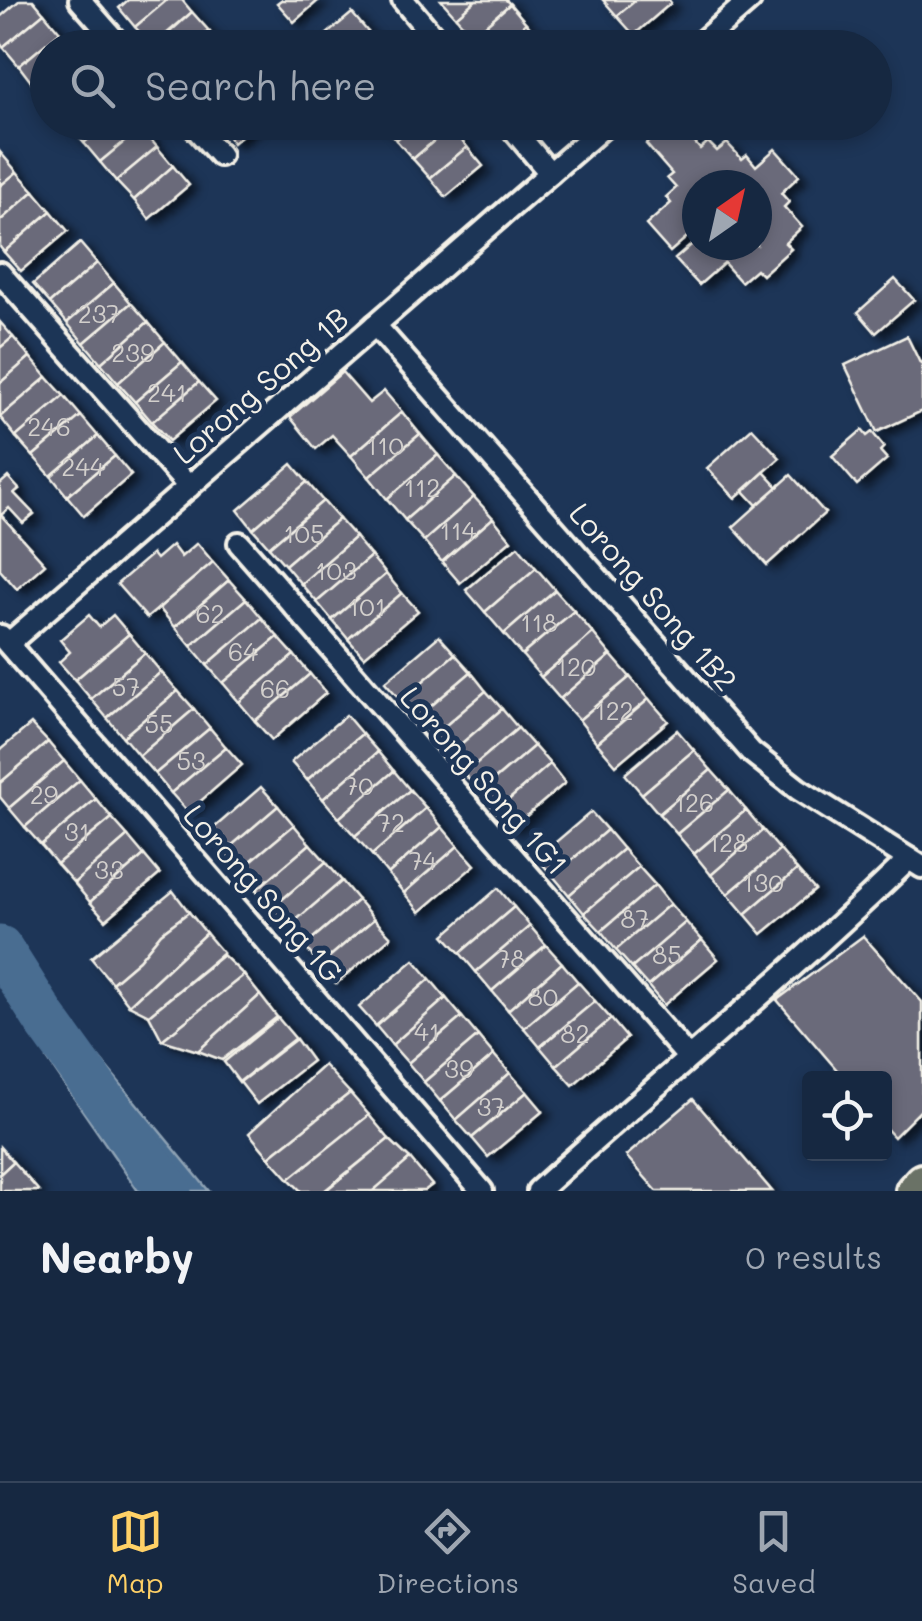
<!DOCTYPE html>
<style>
:root{--surface:#162841;--page:#23344c;--text:#f1f3f6;--muted:#9ea6b1;--line:#35445a;--accent:#ffd166}
body{margin:0;font-family:Mali,sans-serif;background:var(--page);color:var(--text)}
.controls{position:absolute;right:30px;bottom:30px;display:grid;overflow:hidden;border-radius:10px;box-shadow:0 5px 15px #0003}
.controls button{width:90px;height:90px;display:grid;place-items:center;padding:0;border:0;border-bottom:2px solid var(--line);background:var(--surface);color:var(--text);font:50px sans-serif}
.compass{position:absolute;left:682px;top:170px;width:90px;height:90px;border-radius:50%;background:var(--surface);box-shadow:0 5px 15px #0003;rotate:34deg}
.list{margin:0;padding:0;list-style:none}
h2{display:flex;justify-content:space-between;align-items:center;height:130px;margin:0;padding:0 40px;font-size:42px}
h2 small{font-size:32px;font-weight:400;color:var(--muted)}
.icon{flex:none;width:55px;height:55px;fill:none;stroke:currentColor;stroke-width:2;stroke-linecap:round;stroke-linejoin:round}
.map{position:relative;flex:none;width:922px;height:1191px;overflow:hidden}
.search{position:absolute;background:var(--surface);box-shadow:0 5px 15px #0003;left:30px;right:30px;top:30px;height:110px;display:flex;align-items:center;gap:25px;box-sizing:border-box;padding:0 35px;border-radius:55px;color:var(--muted);font-size:38px}
.sheet{height:290px;background:var(--surface)}
nav{display:flex;justify-content:space-around;align-items:center;box-sizing:border-box;height:140px;border-top:2px solid var(--line);background:var(--surface);font-size:28px;color:var(--muted)}
nav a{display:grid;justify-items:center;gap:5px}
nav .on{color:var(--accent)}
.map>svg:first-child{display:block}
.water{fill:#4a6d91;stroke:#8ea2b4;stroke-width:2.5}
.lines{fill:none;stroke-linecap:round;stroke-linejoin:round}
.river{stroke:#4a6d91;stroke-width:45}
.building{fill:#6a6a7a;stroke:#f4f1e8;stroke-width:2.5;filter:url(#shadow)}
.minor-casing{stroke:#f4f1e8;stroke-width:28}
.primary-casing{stroke:#f4f1e8;stroke-width:40}
.minor{stroke:#1d3557;stroke-width:20}
.primary{stroke:#6a7266;stroke-width:32}
.labels{text-anchor:middle;dominant-baseline:central;stroke-width:10;stroke-linejoin:round;paint-order:stroke}
.number-label{font-size:25px;fill:#d2cfcc}
.street-label{font-size:30px;fill:#f4f1e8;stroke:#1d3557}
</style>
<div class="map">
<svg width="922" height="1191" viewBox="0 0 922 1191">
<defs>
<filter id="shadow"><feDropShadow dx="8" dy="5" stdDeviation="5" flood-color="#0009"/></filter>
</defs>
<rect width="100%" height="100%" fill="#1d3557"/>
<filter id="ink" filterUnits="userSpaceOnUse"><feTurbulence type="fractalNoise" baseFrequency=".01" numOctaves="2"/><feDisplacementMap in="SourceGraphic" scale="20" xChannelSelector="R" yChannelSelector="G"/><feConvolveMatrix kernelMatrix="1 2 1 2 8 2 1 2 1" color-interpolation-filters="sRGB"/></filter>
<g filter="url(#ink)">
<path class="water" d="M72 1025 209 1191H138L47 1059Z"/>
<g class="lines">
<path class="river" d="M0 948 45 1019 169 1191"/>
</g>
<g class="building">
<path d="M20 0H33L44 13 3 47 0 43V17Z"/>
<path d="M128 0H167L135 27 119 8Z"/>
<path d="M167 0H182L192 12 152 46 135 27Z"/>
<path d="M281 0H319L294 22 277 3Z"/>
<path d="M441 0H476L456 17Z"/>
<path d="M476 0H506L510 4 473 36 456 17Z"/>
<path d="M603 0H636L617 16Z"/>
<path d="M636 0H669L671 3 634 35 617 16Z"/>
<path d="M510 4 526 23 498 48H482L473 36Z"/>
<path d="M192 12 209 31 189 48H152Z"/>
<path d="M44 13 60 32 19 66 3 47Z"/>
<path d="M352 13 368 32 350 48H317L314 45Z"/>
<path d="M526 23 543 42 537 48H498Z"/>
<path d="M209 31 223 48H189Z"/>
<path d="M60 32 73 48H48V76L35 87 19 66Z"/>
<path d="M368 32 382 48H350Z"/>
<path d="M71 122H108L84 143 68 125Z"/>
<path d="M108 122H136L141 128 100 162 84 143Z"/>
<path d="M218 122H257L233 143Z"/>
<path d="M382 122H417L396 140Z"/>
<path d="M417 122H446L450 127 413 159 396 140Z"/>
<path d="M670 122H677L700 149 708 142 717 151 727 143 742 159 747 155 756 166 775 149 799 176 781 193 789 202 784 207 802 227 785 243 791 249 762 275 756 269 741 282 724 263 699 285 675 259 697 240V245H757V185H697V232L695 230 670 252 646 225 671 203 666 197 676 188 667 178 672 174 646 144Z"/>
<path d="M450 127 467 147 430 178 413 159Z"/>
<path d="M141 128 157 147 116 181 100 162Z"/>
<path d="M157 147 173 166 134 200 116 181Z"/>
<path d="M467 147 483 166 446 197 430 178Z"/>
<path d="M0 152 17 172 0 186Z"/>
<path d="M173 166 189 185 149 219 134 200Z"/>
<path d="M17 172 34 191 0 221V186Z"/>
<path d="M34 191 51 211 4 252 0 247V221Z"/>
<path d="M51 211 68 231 21 271 4 252Z"/>
<path d="M80 243 97 263 50 303 33 284Z"/>
<path d="M97 263 114 283 67 323 50 303Z"/>
<path d="M895 279 914 300 876 333 858 312Z"/>
<path d="M114 283 131 303 84 343 67 323Z"/>
<path d="M131 303 148 322 101 363 84 343Z"/>
<path d="M0 322 13 337 0 348Z"/>
<path d="M148 322 165 342 118 383 101 363Z"/>
<path d="M907 336 920 363 922 362V411L877 432 845 365Z"/>
<path d="M13 337 30 357 0 383V348Z"/>
<path d="M165 342 182 362 135 402 118 383Z"/>
<path d="M30 357 47 377 0 417V383Z"/>
<path d="M182 362 199 382 152 422 135 402Z"/>
<path d="M342 372 369 403 384 391 402 412 351 456 332 435 316 449 290 417Z"/>
<path d="M47 377 64 396 16 437 0 417Z"/>
<path d="M199 382 216 401 169 441 152 422Z"/>
<path d="M64 396 81 416 33 456 16 437Z"/>
<path d="M402 412 420 434 369 477 351 456Z"/>
<path d="M81 416 98 436 51 476 33 456Z"/>
<path d="M752 428 780 458 735 498 707 468Z"/>
<path d="M862 430 867 436 872 432 884 447 880 451 887 459 857 485 832 456Z"/>
<path d="M420 434 438 455 387 499 369 477Z"/>
<path d="M98 436 115 456 67 496 51 476Z"/>
<path d="M438 455 456 476 405 520 387 499Z"/>
<path d="M115 456 131 475 84 516 67 496Z"/>
<path d="M292 464 307 482 253 529 238 510Z"/>
<path d="M764 472 778 487 757 505 744 491Z"/>
<path d="M791 475 825 513 767 565 733 527Z"/>
<path d="M456 476 474 497 424 541 405 520Z"/>
<path d="M8 477 19 489 14 493 34 514 23 523 9 508 1 515 45 564 17 589 0 570V484Z"/>
<path d="M307 482 323 501 269 547 253 529Z"/>
<path d="M474 497 493 518 442 562 424 541Z"/>
<path d="M323 501 339 519 285 565 269 547Z"/>
<path d="M493 518 511 540 460 583 442 562Z"/>
<path d="M339 519 355 537 301 584 285 565Z"/>
<path d="M355 537 371 556 317 602 301 584Z"/>
<path d="M197 543 213 562 147 618 117 584 152 554 156 559 172 545 181 557Z"/>
<path d="M518 546 536 568 485 612 466 590Z"/>
<path d="M371 556 386 574 332 620 317 602Z"/>
<path d="M213 562 229 580 175 627 159 608Z"/>
<path d="M536 568 555 590 504 634 485 612Z"/>
<path d="M386 574 402 593 348 639 332 620Z"/>
<path d="M229 580 246 599 191 646 175 627Z"/>
<path d="M555 590 574 611 522 655 504 634Z"/>
<path d="M402 593 418 611 364 657 348 639Z"/>
<path d="M246 599 262 618 207 665 191 646Z"/>
<path d="M574 611 593 633 541 677 522 655Z"/>
<path d="M89 615 99 627 113 615 129 634 75 680 59 662 70 652 60 640Z"/>
<path d="M262 618 278 637 223 683 207 665Z"/>
<path d="M593 633 611 655 560 699 541 677Z"/>
<path d="M129 634 145 653 91 699 75 680Z"/>
<path d="M439 636 455 654 401 700 385 682Z"/>
<path d="M278 637 294 655 239 702 223 683Z"/>
<path d="M145 653 161 672 107 718 91 699Z"/>
<path d="M455 654 471 672 417 718 401 700Z"/>
<path d="M294 655 310 674 255 721 239 702Z"/>
<path d="M611 655 630 677 579 720 560 699Z"/>
<path d="M161 672 178 691 123 737 107 718Z"/>
<path d="M471 672 486 691 432 737 417 718Z"/>
<path d="M310 674 326 693 272 740 255 721Z"/>
<path d="M630 677 649 699 597 743 579 720Z"/>
<path d="M178 691 194 709 139 756 123 737Z"/>
<path d="M486 691 502 709 448 755 432 737Z"/>
<path d="M649 699 668 721 616 765 597 743Z"/>
<path d="M194 709 210 728 155 774 139 756Z"/>
<path d="M502 709 518 728 464 774 448 755Z"/>
<path d="M346 715 362 734 307 780 291 762Z"/>
<path d="M31 724 48 742 0 783V750Z"/>
<path d="M210 728 226 747 171 793 155 774Z"/>
<path d="M518 728 534 746 480 792 464 774Z"/>
<path d="M677 730 694 750 642 794 625 774Z"/>
<path d="M362 734 378 752 323 799 307 780Z"/>
<path d="M48 742 64 761 9 808 0 797V783Z"/>
<path d="M534 746 550 764 496 811 480 792Z"/>
<path d="M226 747 242 765 188 812 171 793Z"/>
<path d="M694 750 711 770 659 814 642 794Z"/>
<path d="M378 752 394 771 339 818 323 799Z"/>
<path d="M64 761 80 780 25 827 9 808Z"/>
<path d="M550 764 565 783 511 829 496 811Z"/>
<path d="M711 770 729 790 677 834 659 814Z"/>
<path d="M394 771 410 790 355 836 339 818Z"/>
<path d="M80 780 96 799 41 845 25 827Z"/>
<path d="M261 787 278 806 223 853 207 834Z"/>
<path d="M410 790 426 808 372 855 355 836Z"/>
<path d="M729 790 746 810 694 854 677 834Z"/>
<path d="M96 799 112 818 57 864 41 845Z"/>
<path d="M278 806 294 825 239 871 223 853Z"/>
<path d="M426 808 442 827 388 874 372 855Z"/>
<path d="M746 810 763 830 711 875 694 854Z"/>
<path d="M591 812 607 830 553 876 537 858Z"/>
<path d="M112 818 128 836 74 883 57 864Z"/>
<path d="M294 825 310 844 256 890 239 871Z"/>
<path d="M442 827 458 846 404 893 388 874Z"/>
<path d="M607 830 623 849 569 895 553 876Z"/>
<path d="M763 830 780 850 728 894 711 875Z"/>
<path d="M128 836 144 855 90 902 74 883Z"/>
<path d="M310 844 326 862 271 909 256 890Z"/>
<path d="M458 846 475 865 420 912 404 893Z"/>
<path d="M623 849 639 867 584 913 569 895Z"/>
<path d="M780 850 797 870 745 914 728 894Z"/>
<path d="M144 855 160 874 106 920 90 902Z"/>
<path d="M326 862 342 881 287 928 271 909Z"/>
<path d="M639 867 655 885 601 931 584 913Z"/>
<path d="M797 870 815 890 762 934 745 914Z"/>
<path d="M342 881 358 900 304 946 287 928Z"/>
<path d="M655 885 670 904 616 950 601 931Z"/>
<path d="M498 888 514 907 460 953 444 935Z"/>
<path d="M173 891 189 912 161 933 139 960 112 983 91 958Z"/>
<path d="M358 900 374 919 320 965 304 946Z"/>
<path d="M670 904 686 922 632 968 616 950Z"/>
<path d="M514 907 530 926 476 972 460 953Z"/>
<path d="M189 912 206 933 129 1005 112 983 139 960 161 933Z"/>
<path d="M374 919 391 937 336 984 320 965Z"/>
<path d="M686 922 702 940 648 986 632 968Z"/>
<path d="M530 926 546 945 492 991 476 972Z"/>
<path d="M206 933 223 953 149 1015 129 1005Z"/>
<path d="M863 936 922 1002V1109L894 1137 884 1126V1078H844L777 1000Z"/>
<path d="M702 940 718 959 664 1005 648 986Z"/>
<path d="M546 945 562 963 508 1010 492 991Z"/>
<path d="M223 955 244 975 162 1040 149 1015Z"/>
<path d="M414 960 430 979 376 1026 359 1007Z"/>
<path d="M562 963 578 982 524 1028 508 1010Z"/>
<path d="M244 975 260 995 198 1051 162 1040Z"/>
<path d="M430 979 446 998 392 1045 376 1026Z"/>
<path d="M578 982 595 1001 540 1047 524 1028Z"/>
<path d="M260 995 277 1017 222 1060 198 1051Z"/>
<path d="M446 998 462 1017 408 1063 392 1045Z"/>
<path d="M595 1001 611 1019 556 1066 540 1047Z"/>
<path d="M462 1017 478 1036 424 1082 408 1063Z"/>
<path d="M278 1018 295 1038 239 1082 224 1062Z"/>
<path d="M611 1019 627 1038 573 1085 556 1066Z"/>
<path d="M478 1036 494 1055 440 1101 424 1082Z"/>
<path d="M296 1039 312 1061 257 1104 240 1082Z"/>
<path d="M494 1055 510 1073 456 1120 440 1101Z"/>
<path d="M324 1065 350 1093 269 1157 249 1133Z"/>
<path d="M510 1073 527 1092 472 1138 456 1120Z"/>
<path d="M527 1092 543 1111 488 1157 472 1138Z"/>
<path d="M350 1093 369 1115 289 1179 269 1157Z"/>
<path d="M693 1099 772 1191H657L626 1156Z"/>
<path d="M369 1115 389 1139 324 1191H301L289 1179Z"/>
<path d="M389 1139 410 1159 381 1185 373 1191H325Z"/>
<path d="M0 1147 13 1162 0 1174Z"/>
<path d="M410 1159 432 1185 424 1191H373Z"/>
<path d="M13 1162 39 1191H0V1174Z"/>
</g>
<g class="lines">
<g class="minor-casing">
<g id="minor">
<path d="M80 0 122 48"/>
<path d="M403 0 443 48"/>
<path d="M695 48 750 0"/>
<path d="M190 122 220 155"/>
<path d="M507 122 550 173"/>
<path d="M0 273 189 487"/>
<path d="M375 325 751 752 798 789 922 867"/>
<path d="M239 543 687 1056"/>
<path d="M1 636 482 1191"/>
<path d="M9 643 609 122"/>
<path d="M538 1191C661 1080 790 974 909 859"/>
</g>
</g>
<g class="primary-casing">
<path id="primary" d="M913 1191 922 1181"/>
</g>
<use href="#minor" class="minor"/>
<use href="#primary" class="primary"/>
</g>
</g>
<g class="labels">
<g class="number-label">
<text x="99" y="313">237</text>
<text x="133" y="352">239</text>
<text x="167" y="392">241</text>
<text x="49" y="426">246</text>
<text x="385" y="445">110</text>
<text x="83" y="466">244</text>
<text x="422" y="487">112</text>
<text x="458" y="530">114</text>
<text x="304" y="533">105</text>
<text x="336" y="570">103</text>
<text x="367" y="606">101</text>
<text x="210" y="613">62</text>
<text x="539" y="622">118</text>
<text x="243" y="651">64</text>
<text x="576" y="666">120</text>
<text x="126" y="686">57</text>
<text x="275" y="688">66</text>
<text x="614" y="710">122</text>
<text x="159" y="723">55</text>
<text x="191" y="760">53</text>
<text x="359" y="785">70</text>
<text x="44" y="794">29</text>
<text x="694" y="802">126</text>
<text x="391" y="822">72</text>
<text x="77" y="831">31</text>
<text x="728" y="842">128</text>
<text x="423" y="860">74</text>
<text x="109" y="869">33</text>
<text x="763" y="882">130</text>
<text x="635" y="918">87</text>
<text x="667" y="954">85</text>
<text x="511" y="958">78</text>
<text x="543" y="996">80</text>
<text x="427" y="1031">41</text>
<text x="575" y="1033">82</text>
<text x="459" y="1068">39</text>
<text x="491" y="1106">37</text>
</g>
<g class="street-label">
<text transform="translate(260 385) rotate(-41)">Lorong Song 1B</text>
<text transform="translate(654 596) rotate(49)">Lorong Song 1B2</text>
<text transform="translate(485 780) rotate(49)">Lorong Song 1G1</text>
<text transform="translate(264 893) rotate(49)">Lorong Song 1G</text>
</g>
</g>
</svg>
<div class="controls">
<button><svg class="icon" aria-label="locate" viewBox="0 0 24 24"><circle cx="12" cy="12" r="6"/><path d="M12 2v4M12 18v4M2 12h4M18 12h4"/></svg></button>
</div>
<svg class="compass" viewBox="-18 -18 36 36"><path d="M0-13l5 13h-10z" fill="#e53935"/><path d="M0 13l5-13h-10z" fill="#9ea6b1"/></svg>
<div class="search"><svg class="icon" aria-label="search" viewBox="0 0 24 24"><circle cx="10" cy="10" r="6"/><path d="M15 15l6 6"/></svg>Search here</div>
</div>
<section class="sheet">
<h2>Nearby<small>0 results</small></h2>
<ul class="list">
</ul>
</section>
<nav>
<a class="on"><svg class="icon" aria-label="map" viewBox="0 0 24 24"><path d="M3 6l6-2 6 2 6-2v14l-6 2-6-2-6 2zM9 4v14M15 6v14"/></svg>Map</a>
<a><svg class="icon" aria-label="directions" viewBox="0 0 24 24"><path d="M12 3l9 9-9 9-9-9zM9 14v-3h6M13 9l2 2-2 2"/></svg>Directions</a>
<a><svg class="icon" aria-label="saved" viewBox="0 0 24 24"><path d="M7 4h10v16l-5-4-5 4z"/></svg>Saved</a>
</nav>
